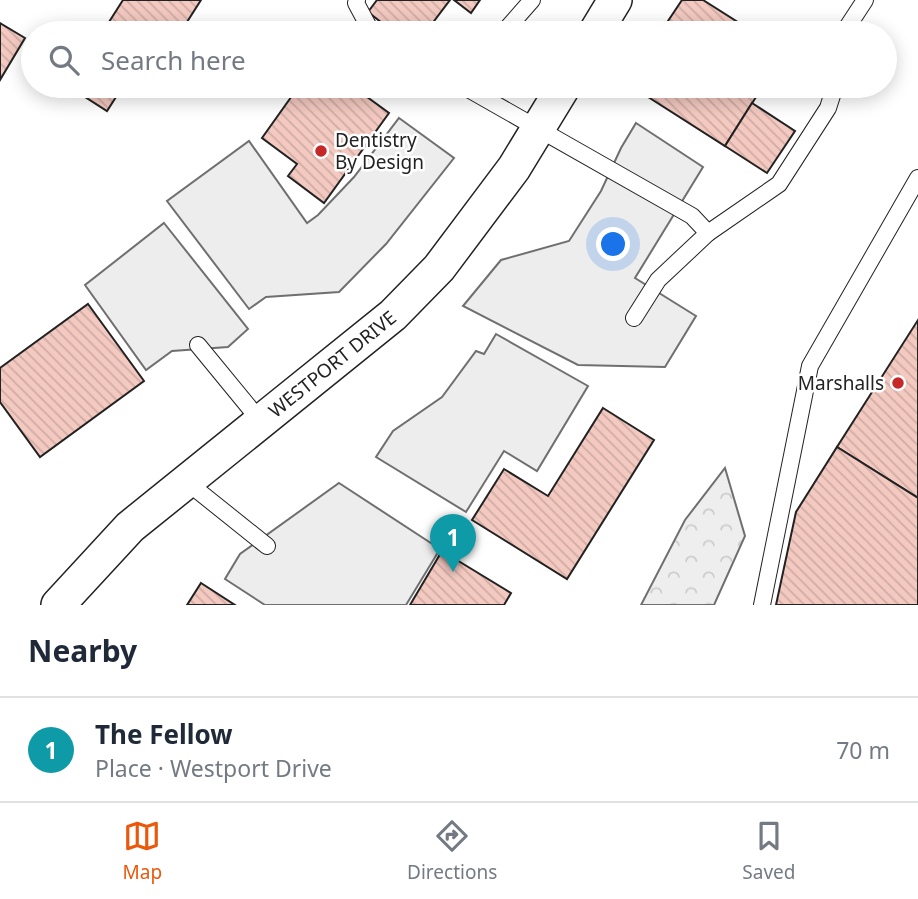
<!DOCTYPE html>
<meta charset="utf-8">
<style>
:root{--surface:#fff;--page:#f2f2f3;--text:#1f2937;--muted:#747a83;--line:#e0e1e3;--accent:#ea580c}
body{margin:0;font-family:"Noto Sans",sans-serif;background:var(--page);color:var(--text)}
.you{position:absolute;left:614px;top:245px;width:24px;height:24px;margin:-18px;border:5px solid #fff;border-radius:50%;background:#1a73e8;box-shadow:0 0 0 10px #1a73e833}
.badge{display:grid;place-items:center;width:46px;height:46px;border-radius:50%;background:var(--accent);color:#fff;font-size:23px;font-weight:700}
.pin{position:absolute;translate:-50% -58px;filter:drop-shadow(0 2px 4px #0008)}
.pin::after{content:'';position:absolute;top:37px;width:24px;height:21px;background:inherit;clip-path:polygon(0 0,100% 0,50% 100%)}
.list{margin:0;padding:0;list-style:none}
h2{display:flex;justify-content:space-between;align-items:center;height:91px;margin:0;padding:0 28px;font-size:30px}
h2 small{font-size:23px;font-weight:400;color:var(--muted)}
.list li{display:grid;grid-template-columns:46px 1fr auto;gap:21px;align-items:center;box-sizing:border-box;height:105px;padding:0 28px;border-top:2px solid var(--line)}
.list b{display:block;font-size:26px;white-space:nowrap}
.list p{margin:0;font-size:23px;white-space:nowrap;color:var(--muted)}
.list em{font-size:23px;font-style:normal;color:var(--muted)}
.icon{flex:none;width:38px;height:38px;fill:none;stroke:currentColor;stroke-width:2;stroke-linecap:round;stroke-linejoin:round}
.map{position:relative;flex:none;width:918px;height:605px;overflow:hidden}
.search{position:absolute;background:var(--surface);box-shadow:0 4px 18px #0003;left:21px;right:21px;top:21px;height:77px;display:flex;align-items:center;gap:18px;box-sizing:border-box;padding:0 24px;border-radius:38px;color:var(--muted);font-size:26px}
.sheet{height:196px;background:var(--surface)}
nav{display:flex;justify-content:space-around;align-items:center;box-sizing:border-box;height:98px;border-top:2px solid var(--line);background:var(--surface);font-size:19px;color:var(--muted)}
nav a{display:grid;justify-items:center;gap:4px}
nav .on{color:var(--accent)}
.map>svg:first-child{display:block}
.forest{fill:url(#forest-crowns);stroke:#6f6f6f;stroke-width:2}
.parking{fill:#ededed;stroke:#6f6f6f;stroke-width:2}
.building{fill:url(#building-back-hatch);stroke:#222;stroke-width:2}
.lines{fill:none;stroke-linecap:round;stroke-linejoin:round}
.service-casing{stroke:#222;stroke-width:18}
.minor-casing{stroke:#222;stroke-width:36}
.service{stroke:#fff;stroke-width:16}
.minor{stroke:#fff;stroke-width:33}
.poi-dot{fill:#c62828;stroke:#fff;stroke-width:2.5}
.labels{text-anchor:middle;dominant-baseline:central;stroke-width:5;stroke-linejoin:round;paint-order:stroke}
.poi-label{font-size:19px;fill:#222;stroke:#fff;text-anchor:start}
.street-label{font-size:19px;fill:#222;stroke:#fff}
</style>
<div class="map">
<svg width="918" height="605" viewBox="0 0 918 605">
<defs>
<pattern id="forest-crowns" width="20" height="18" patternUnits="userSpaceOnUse" patternTransform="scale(1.75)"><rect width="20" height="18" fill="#eee"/><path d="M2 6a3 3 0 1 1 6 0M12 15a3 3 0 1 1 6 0" fill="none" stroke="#ccc"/></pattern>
<pattern id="building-back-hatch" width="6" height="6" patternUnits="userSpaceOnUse" patternTransform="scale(1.75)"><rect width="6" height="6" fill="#f3c9c0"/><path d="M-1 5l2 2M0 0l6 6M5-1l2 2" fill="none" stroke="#d0aca5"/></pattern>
</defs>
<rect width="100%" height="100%" fill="#fff"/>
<path class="forest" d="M725 468 745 536 714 605H641L685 520Z"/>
<g class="parking">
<path d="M399 118 454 158 386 244 339 292 266 297 249 309 167 201 249 141 307 223 318 215 354 177Z"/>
<path d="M636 123 703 167 635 278 696 316 665 367 578 365 463 306 501 260 569 241 601 191 621 148Z"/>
<path d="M164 223 248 329 228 347 172 351 146 370 85 285Z"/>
<path d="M496 334 588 386 537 471 504 451 466 512 376 457 393 431 442 397 476 351 484 354Z"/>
<path d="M339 483 440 549 406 605H265L225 579 240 554Z"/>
</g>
<g class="building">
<path d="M123 0H201L180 33H102Z"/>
<path d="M377 0H450L425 33H395L368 12Z"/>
<path d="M454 0H480L471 13Z"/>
<path d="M682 0H703L755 33H660Z"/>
<path d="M0 23 25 38 0 80Z"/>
<path d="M68 86H123L107 111Z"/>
<path d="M299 86H352L389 113 324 203 288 176 297 164 262 138Z"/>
<path d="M631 86H763L725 146Z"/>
<path d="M752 103 795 131 767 173 725 146Z"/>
<path d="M88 304 144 381 40 457 0 402V368Z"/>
<path d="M918 320V498L837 447Z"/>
<path d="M603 408 654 440 567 579 472 520 504 469 548 496Z"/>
<path d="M837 447 918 498V605H776L796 512Z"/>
<path d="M442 551 511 593 504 605H410Z"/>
<path d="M201 583 235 605H187Z"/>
</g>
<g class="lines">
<g class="service-casing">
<g id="service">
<path d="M357 0 356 3 372 33"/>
<path d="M503 33 532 0"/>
<path d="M847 33 848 26 865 0"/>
<path d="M463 86 692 216 708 233 658 280 634 318"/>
<path d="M708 233 779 184 828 108 835 86"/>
<path d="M198 345 262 423"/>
<path d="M187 482 267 546"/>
<path d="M762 605 810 366 918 178"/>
</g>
</g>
<g class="minor-casing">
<g id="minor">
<path d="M595 33 615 0"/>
<path id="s1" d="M58 605 130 527 393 315 439 268 514 168 564 86"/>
</g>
</g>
<use href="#service" class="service"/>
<use href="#minor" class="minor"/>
</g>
<g class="poi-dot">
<circle cx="321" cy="151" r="7"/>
<circle cx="898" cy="383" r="7"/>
</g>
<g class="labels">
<g class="poi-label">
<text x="335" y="140">Dentistry<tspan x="335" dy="22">By Design</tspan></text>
<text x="884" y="383" text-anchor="end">Marshalls</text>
</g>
<g class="street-label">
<text stroke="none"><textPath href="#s1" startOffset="366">WESTPORT DRIVE</textPath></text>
</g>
</g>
</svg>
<div class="you"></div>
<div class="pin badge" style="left:453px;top:572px;background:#0f9aa8">1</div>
<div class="search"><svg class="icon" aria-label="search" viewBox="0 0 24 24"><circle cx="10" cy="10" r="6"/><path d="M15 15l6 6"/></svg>Search here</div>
</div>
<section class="sheet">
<h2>Nearby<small></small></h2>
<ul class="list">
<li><span class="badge" style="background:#0f9aa8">1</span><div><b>The Fellow</b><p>Place · Westport Drive</p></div><em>70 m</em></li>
</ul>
</section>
<nav>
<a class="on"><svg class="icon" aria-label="map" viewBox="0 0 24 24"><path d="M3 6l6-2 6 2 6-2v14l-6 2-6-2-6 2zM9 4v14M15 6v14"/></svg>Map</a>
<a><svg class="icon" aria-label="directions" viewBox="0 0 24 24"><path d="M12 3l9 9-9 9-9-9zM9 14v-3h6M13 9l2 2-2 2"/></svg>Directions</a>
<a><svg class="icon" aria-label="saved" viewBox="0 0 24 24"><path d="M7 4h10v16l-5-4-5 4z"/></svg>Saved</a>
</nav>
